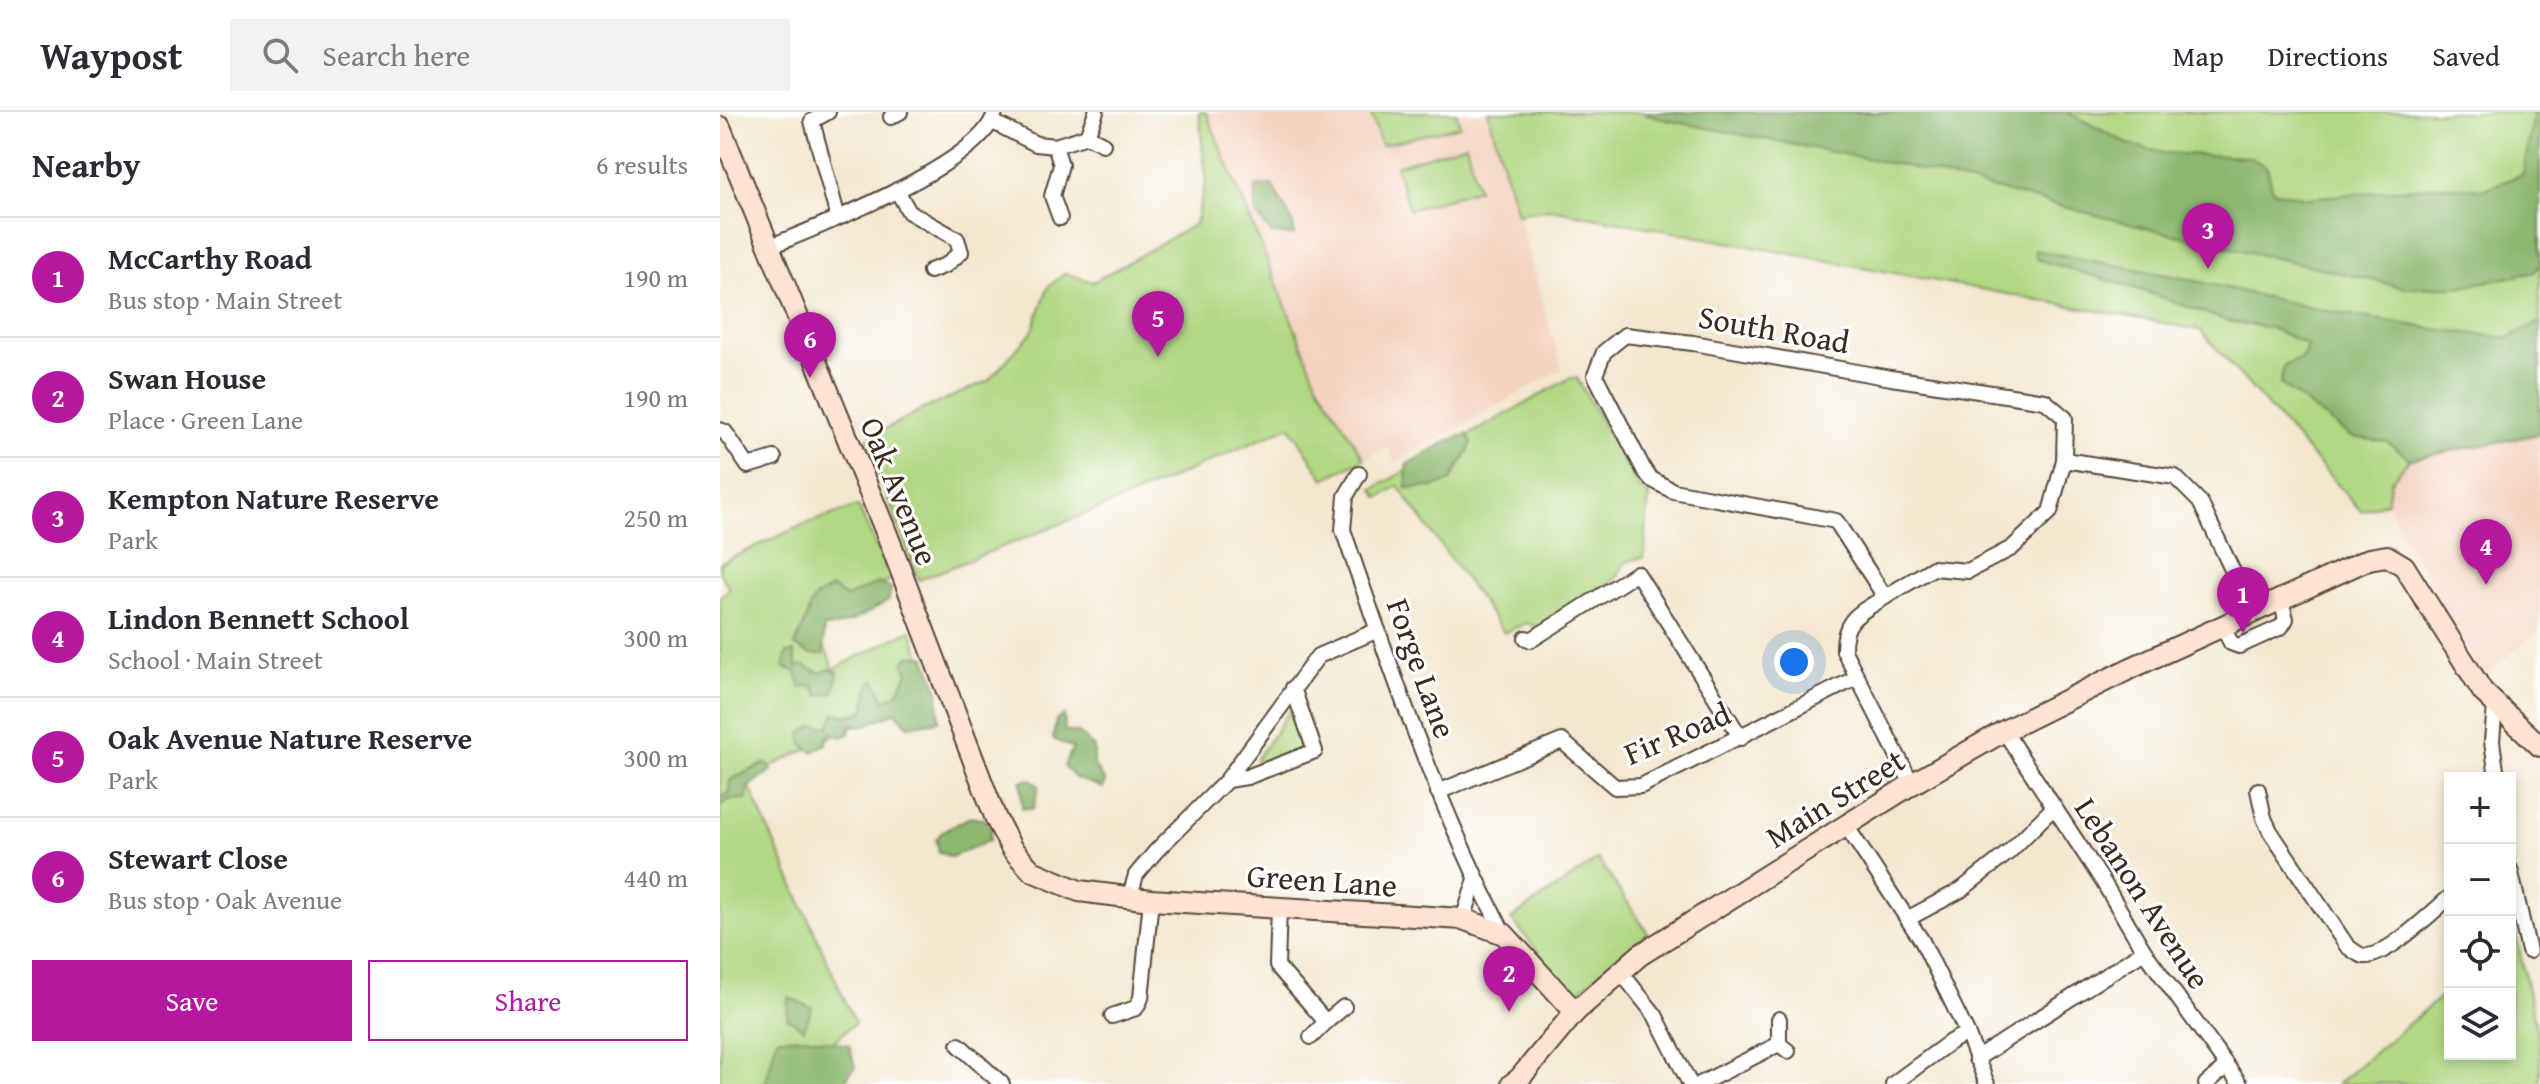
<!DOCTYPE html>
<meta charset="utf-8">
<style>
:root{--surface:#fff;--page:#f2f2f3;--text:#2b2b33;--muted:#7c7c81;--line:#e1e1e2;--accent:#b5179e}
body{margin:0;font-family:"Gentium Book Plus",serif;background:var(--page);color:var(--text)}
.controls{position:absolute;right:24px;bottom:24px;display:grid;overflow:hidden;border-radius:0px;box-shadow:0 4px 12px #0003}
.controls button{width:72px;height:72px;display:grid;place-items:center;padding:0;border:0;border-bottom:2px solid var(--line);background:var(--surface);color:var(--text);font:40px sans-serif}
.you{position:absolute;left:1074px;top:550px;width:28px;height:28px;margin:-20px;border:6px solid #fff;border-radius:50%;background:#1a73e8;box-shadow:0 0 0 12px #1a73e833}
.badge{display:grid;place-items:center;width:52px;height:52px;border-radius:50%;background:var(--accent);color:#fff;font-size:26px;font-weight:700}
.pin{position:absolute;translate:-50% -66px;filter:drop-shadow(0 2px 4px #0008)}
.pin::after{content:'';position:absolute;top:42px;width:28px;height:24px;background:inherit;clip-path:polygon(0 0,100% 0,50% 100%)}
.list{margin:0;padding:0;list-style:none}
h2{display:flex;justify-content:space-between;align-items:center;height:104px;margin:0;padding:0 32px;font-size:34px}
h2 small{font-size:26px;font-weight:400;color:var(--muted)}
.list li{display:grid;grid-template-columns:52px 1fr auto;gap:24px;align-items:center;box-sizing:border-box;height:120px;padding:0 32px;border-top:2px solid var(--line)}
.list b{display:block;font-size:30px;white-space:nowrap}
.list p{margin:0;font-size:26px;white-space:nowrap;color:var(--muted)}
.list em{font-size:26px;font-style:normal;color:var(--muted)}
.actions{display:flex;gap:16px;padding:24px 32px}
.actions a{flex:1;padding:18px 0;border:2px solid var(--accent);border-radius:0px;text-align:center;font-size:28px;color:var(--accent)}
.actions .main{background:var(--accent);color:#fff}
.icon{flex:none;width:44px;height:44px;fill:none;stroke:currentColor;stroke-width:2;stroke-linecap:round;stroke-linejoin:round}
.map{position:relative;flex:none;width:1820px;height:972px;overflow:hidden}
header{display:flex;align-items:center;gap:48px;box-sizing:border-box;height:112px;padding:0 40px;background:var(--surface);border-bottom:2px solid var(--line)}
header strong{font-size:38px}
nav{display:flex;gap:44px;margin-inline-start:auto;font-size:28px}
.search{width:560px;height:72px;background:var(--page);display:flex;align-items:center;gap:20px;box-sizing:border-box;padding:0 28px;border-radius:0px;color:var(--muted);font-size:30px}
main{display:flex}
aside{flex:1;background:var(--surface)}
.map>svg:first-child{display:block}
.built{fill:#f4d3c0}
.green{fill:#b0d781;stroke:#768050;stroke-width:2}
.forest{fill:#8cb86f;stroke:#647146;stroke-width:2}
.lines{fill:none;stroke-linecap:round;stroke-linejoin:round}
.street-casing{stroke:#574639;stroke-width:18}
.secondary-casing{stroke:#574639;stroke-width:24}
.street{stroke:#fff;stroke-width:14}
.secondary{stroke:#fee3d2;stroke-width:20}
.labels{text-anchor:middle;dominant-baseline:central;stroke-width:6;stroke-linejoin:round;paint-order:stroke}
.street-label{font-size:32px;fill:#3b2a1e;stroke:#fff}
</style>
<header>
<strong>Waypost</strong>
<div class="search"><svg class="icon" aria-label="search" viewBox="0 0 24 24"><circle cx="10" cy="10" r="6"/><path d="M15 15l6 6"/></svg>Search here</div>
<nav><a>Map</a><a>Directions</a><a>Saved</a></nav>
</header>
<main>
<aside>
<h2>Nearby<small>6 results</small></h2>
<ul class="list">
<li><span class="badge">1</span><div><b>McCarthy Road</b><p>Bus stop · Main Street</p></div><em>190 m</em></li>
<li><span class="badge">2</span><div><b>Swan House</b><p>Place · Green Lane</p></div><em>190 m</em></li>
<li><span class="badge">3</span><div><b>Kempton Nature Reserve</b><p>Park</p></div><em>250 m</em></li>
<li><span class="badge">4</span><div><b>Lindon Bennett School</b><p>School · Main Street</p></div><em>300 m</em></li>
<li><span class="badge">5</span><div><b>Oak Avenue Nature Reserve</b><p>Park</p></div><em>300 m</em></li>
<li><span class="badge">6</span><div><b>Stewart Close</b><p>Bus stop · Oak Avenue</p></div><em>440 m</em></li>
</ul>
<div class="actions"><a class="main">Save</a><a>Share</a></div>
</aside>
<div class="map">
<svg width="1820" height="972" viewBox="0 0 1820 972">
<rect width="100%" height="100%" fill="#fff"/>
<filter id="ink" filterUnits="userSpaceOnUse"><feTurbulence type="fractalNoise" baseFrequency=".0125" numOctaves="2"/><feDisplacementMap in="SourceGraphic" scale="16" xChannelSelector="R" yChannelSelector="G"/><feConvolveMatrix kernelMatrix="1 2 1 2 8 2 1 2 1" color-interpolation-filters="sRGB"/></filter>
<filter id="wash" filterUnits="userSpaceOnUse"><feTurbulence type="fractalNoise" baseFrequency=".006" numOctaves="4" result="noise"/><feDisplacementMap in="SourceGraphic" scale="32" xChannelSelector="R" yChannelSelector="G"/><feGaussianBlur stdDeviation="1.8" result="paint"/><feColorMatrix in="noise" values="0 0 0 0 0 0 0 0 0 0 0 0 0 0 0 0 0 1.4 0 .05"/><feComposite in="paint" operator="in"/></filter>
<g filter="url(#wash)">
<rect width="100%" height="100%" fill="#f3e7cf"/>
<g class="built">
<path d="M486 0H768L842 257 675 351 668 335 644 347 597 270Z"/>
<path d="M1820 322V517L1763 565 1674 406 1667 390 1668 379 1679 358 1690 347Z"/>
</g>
<g class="green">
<path d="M479 0H486L597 270 644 347 604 367 570 314 416 382 199 468 145 328 199 299 268 269 312 220 328 175 345 161 373 170 475 112 486 69Z"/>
<path d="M651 0H736L740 14 661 33Z"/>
<path d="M768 0H1820V322L1690 347 1671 369 1667 390 1641 399 1480 218 830 97 797 102Z"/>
<path d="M746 32 758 77 689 98 676 54Z"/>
<path d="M850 266H857L919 376 929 383 924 446C909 447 902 450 898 465L821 516 806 511 784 521 678 374 659 386 653 377Z"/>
<path d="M138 394 171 467 95 514 114 557 191 518 212 576 26 667 135 911 64 972H0V484L10 477 0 462V451L85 412Z"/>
<path d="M570 598 586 623 584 637 541 653 536 648Z"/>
<path d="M878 747 928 821 854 883 791 807Z"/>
<path d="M1796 822 1820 935V972H1617L1730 877V942H1790V827Z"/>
</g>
<g class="forest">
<path d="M922 0H1347L1408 32 1443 41 1529 45 1547 55 1553 79 1587 86 1718 74 1765 77 1803 62 1814 0H1820V151L1815 160 1739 175 1686 176 1434 118 1185 54 946 8Z"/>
<path d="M552 73 573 111 574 123 552 122 536 102V75Z"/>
<path d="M1315 138 1463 166 1606 199 1715 217 1788 226 1820 210V322L1690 347 1667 330 1631 325 1560 272 1564 254 1583 245 1587 233 1551 216 1507 209 1424 179 1316 147Z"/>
<path d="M747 322 752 330C747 345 737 355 730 370L712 375 687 376 686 353 728 329Z"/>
<path d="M157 471 171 476 169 488C148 500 129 515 104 515L103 542H90L75 534C77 525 82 518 85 510 92 488 89 487 112 476L126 485Z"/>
<path d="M74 540 77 556 82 553 101 561 109 557 118 560 114 580 99 584 95 576 89 573 81 576 76 560 63 555 67 541Z"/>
<path d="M189 544H205L218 577 219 609 188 614 176 600 141 615 135 612 129 613 130 621 122 625 111 621 107 625 106 632 93 640 83 633 81 621 95 613 109 615 115 601 129 604 144 599 149 573 154 567 165 588 177 582 188 561 183 551Z"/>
<path d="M344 603 345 619 359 621 374 636V654L385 669 383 676 355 666 344 654 353 636 333 627 336 608Z"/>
<path d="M46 651 52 658 27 676V687L8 688 0 695V685L9 681 10 668Z"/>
<path d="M311 667 319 674 313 697 302 696 301 669Z"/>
<path d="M250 705 266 708 271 715 270 728 231 745 219 740 216 727 223 719Z"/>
<path d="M68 885 92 896 84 917 67 906Z"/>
<path d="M86 925 129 933 135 955 122 972H45L57 926Z"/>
</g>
</g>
<g filter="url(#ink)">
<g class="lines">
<g class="street-casing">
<g id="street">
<path d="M108 0 92 9 118 106"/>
<path d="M171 5 180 0"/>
<path d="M273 10 316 32 335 34 367 24 376 0"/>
<path d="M367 24 383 32"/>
<path d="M335 34 341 53 332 84 340 106"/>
<path d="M177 78 189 100 237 127 241 140 226 153 210 159"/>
<path d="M49 135C97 115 264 51 275 0"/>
<path d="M905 223 973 231 1171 266 1325 289 1345 306 1344 348 1330 400 1292 436 1248 459 1213 456 1165 485 1116 409 953 379 931 367 924 358 875 263 884 240Z"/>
<path d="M0 318 5 320 28 354 54 346"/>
<path d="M1344 348 1455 365 1480 390 1533 502"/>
<path d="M639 362 626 384 623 418C670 555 717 693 784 822"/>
<path d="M1165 485C1140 501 1123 506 1124 539L1192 672"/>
<path d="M1503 515 1511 531 1519 534 1561 515 1566 507 1561 489"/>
<path d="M806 526 811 528 917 461 1021 626"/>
<path d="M1775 593 1772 629 1777 666"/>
<path d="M1284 619 1382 768 1424 839 1520 972"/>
<path d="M507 668 527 665 595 639 573 576"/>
<path d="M1538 678 1544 706 1550 719 1627 834C1632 838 1638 843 1644 844 1666 846 1713 799 1730 785"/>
<path d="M718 680 842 629 895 675 921 674 1136 566"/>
<path d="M1127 715 1202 829 1247 921 1267 972"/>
<path d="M1790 757 1809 839"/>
<path d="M410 784 416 763 436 739 507 668 598 544 658 518"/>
<path d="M559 795 557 854 606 910 591 925"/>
<path d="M1189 806 1241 778 1289 740 1334 695"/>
<path d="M743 807 756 767"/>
<path d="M900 859 935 903 970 972"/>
<path d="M392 904 416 896 421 886 431 788"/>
<path d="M1059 907V932L1068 939"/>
<path d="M606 910 624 895"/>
<path d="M239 933 282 972"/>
<path d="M1256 947 1424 839"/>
<path d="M980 972 1059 932"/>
<path d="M1173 972 1230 930 1247 921"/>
<path d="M1486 972 1506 955"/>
</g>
</g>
<g class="secondary-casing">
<g id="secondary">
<path d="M0 15 168 425 276 707 292 737 312 759 359 779 431 788 743 807 784 822 855 900"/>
<path d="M792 972 799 967 855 900 920 843 1192 672 1284 619 1409 557 1649 447 1667 444 1684 454 1763 580 1820 634"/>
</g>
</g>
<use href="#street" class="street"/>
<use href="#secondary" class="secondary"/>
</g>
</g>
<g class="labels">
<g class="street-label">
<text transform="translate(1054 217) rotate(10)">South Road</text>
<text transform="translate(180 379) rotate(68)">Oak Avenue</text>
<text transform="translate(702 556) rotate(70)">Forge Lane</text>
<text transform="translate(957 621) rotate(-23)">Fir Road</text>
<text transform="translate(1115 686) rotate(-32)">Main Street</text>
<text transform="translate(602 768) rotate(4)">Green Lane</text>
<text transform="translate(1423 781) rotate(57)">Lebanon Avenue</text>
</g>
</g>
</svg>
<div class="controls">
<button>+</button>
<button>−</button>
<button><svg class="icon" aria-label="locate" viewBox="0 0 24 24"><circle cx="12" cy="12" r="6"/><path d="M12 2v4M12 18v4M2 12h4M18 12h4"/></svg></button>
<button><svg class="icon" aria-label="layers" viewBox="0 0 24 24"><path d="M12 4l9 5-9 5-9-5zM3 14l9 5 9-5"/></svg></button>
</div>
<div class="you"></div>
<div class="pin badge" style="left:1523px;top:521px">1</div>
<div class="pin badge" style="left:789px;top:900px">2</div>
<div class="pin badge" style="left:1488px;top:157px">3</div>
<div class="pin badge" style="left:1766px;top:473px">4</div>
<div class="pin badge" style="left:438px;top:245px">5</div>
<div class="pin badge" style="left:90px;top:266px">6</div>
</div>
</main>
